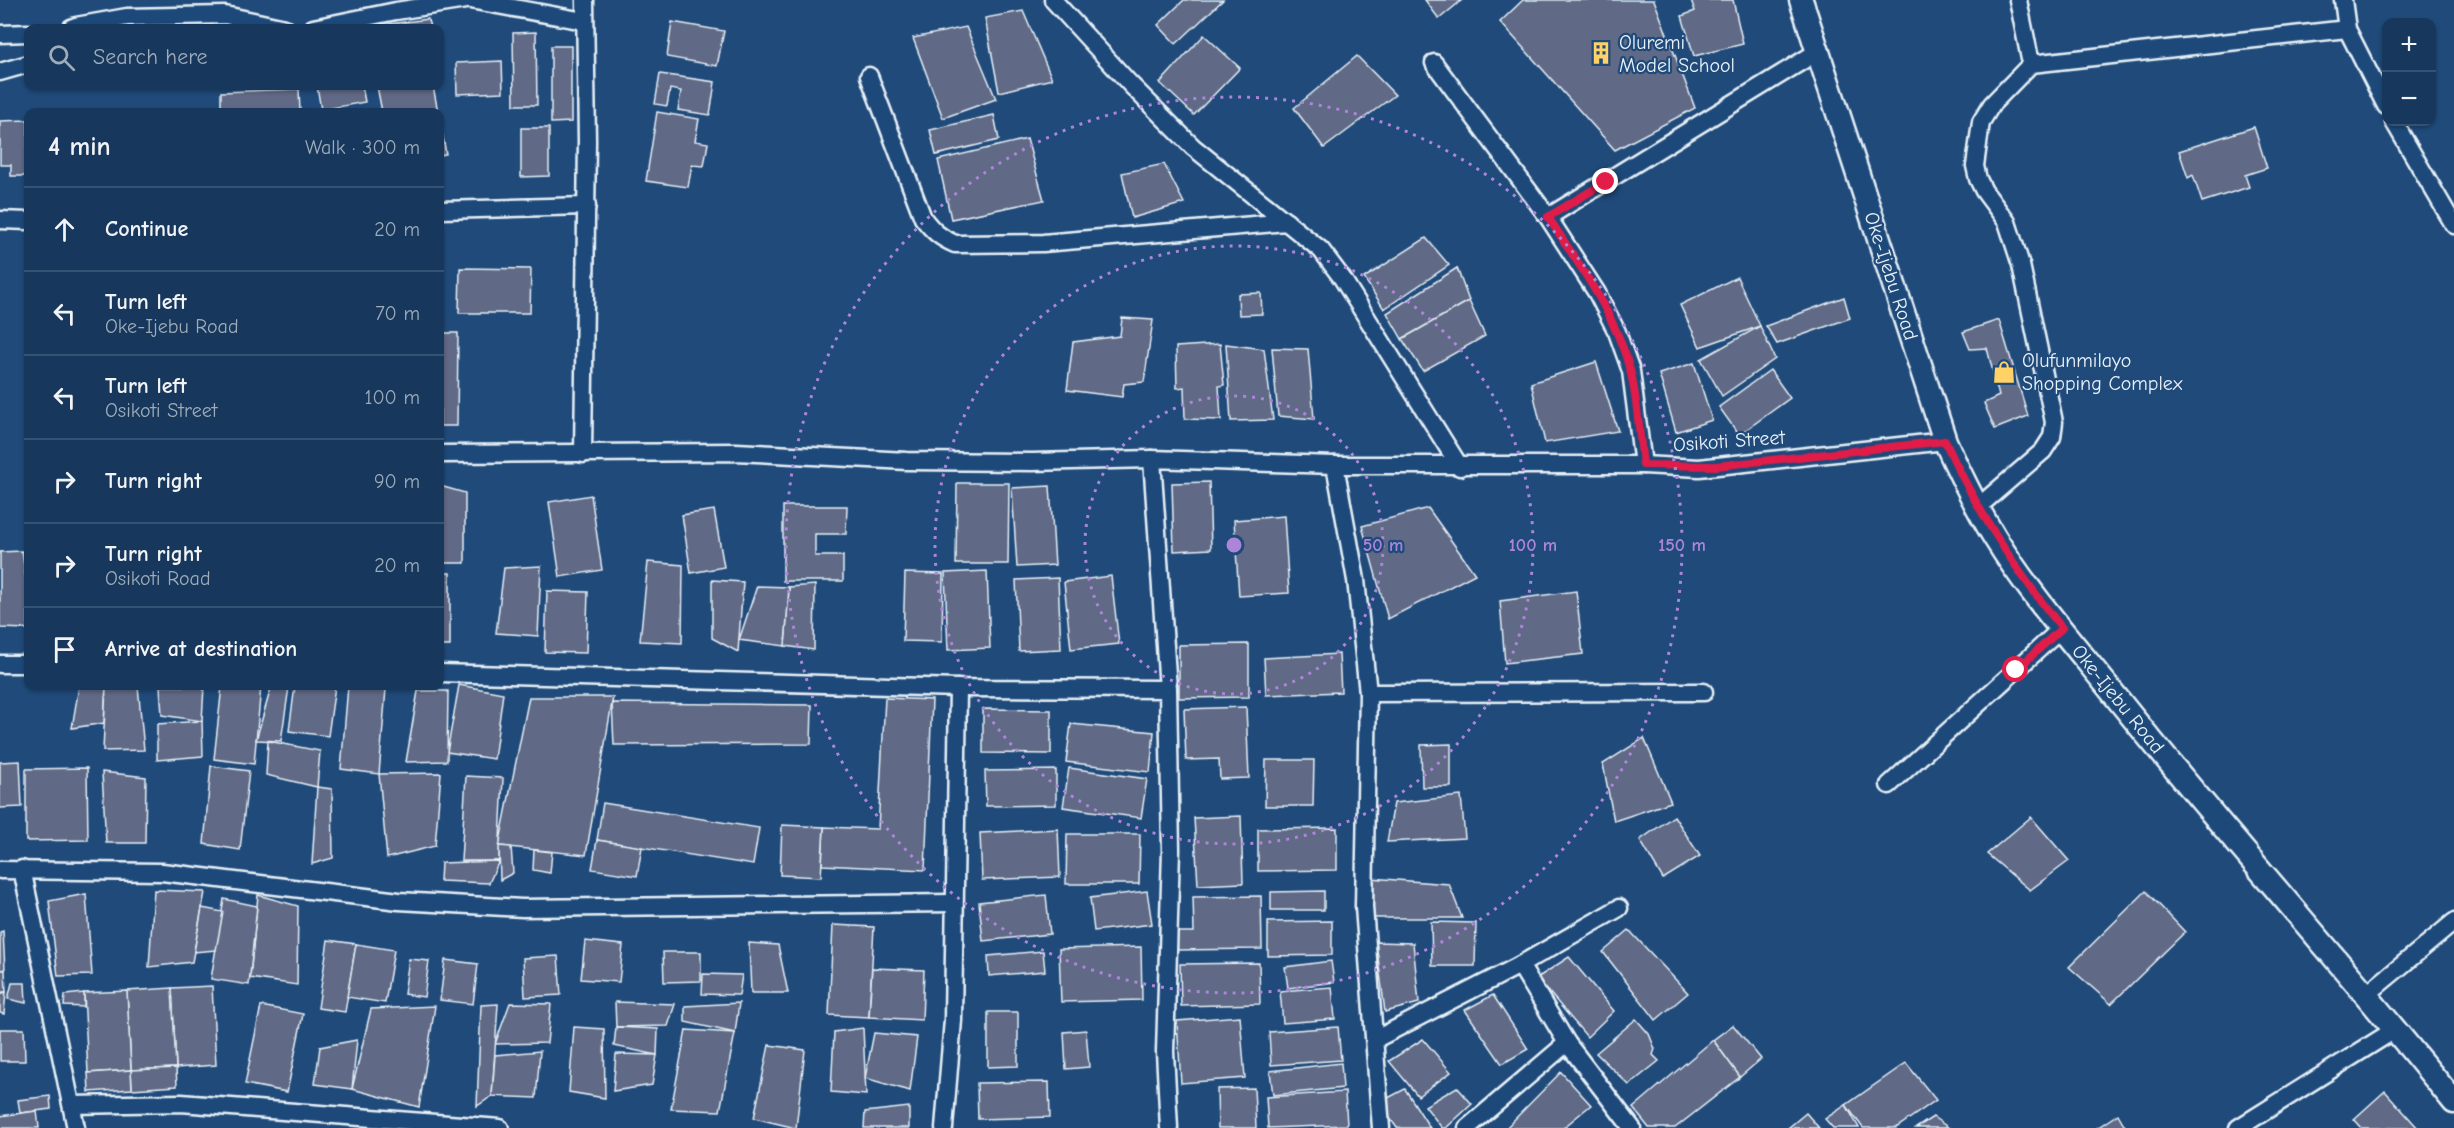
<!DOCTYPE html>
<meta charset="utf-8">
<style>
:root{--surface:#17385c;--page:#203f62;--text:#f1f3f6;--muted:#9eacbb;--line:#365272}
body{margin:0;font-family:"Comic Neue",sans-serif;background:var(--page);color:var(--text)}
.controls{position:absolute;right:18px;top:18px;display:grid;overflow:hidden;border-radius:12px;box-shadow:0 2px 4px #0004}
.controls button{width:54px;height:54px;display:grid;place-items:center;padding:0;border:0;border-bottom:2px solid var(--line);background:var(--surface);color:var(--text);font:30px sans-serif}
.stop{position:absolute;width:18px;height:18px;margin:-14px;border:4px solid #e11d48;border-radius:50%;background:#fff}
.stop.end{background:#e11d48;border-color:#fff;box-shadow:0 2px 6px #0008}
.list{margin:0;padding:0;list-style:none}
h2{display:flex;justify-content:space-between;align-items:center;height:78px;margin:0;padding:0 24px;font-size:26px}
h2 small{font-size:20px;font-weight:400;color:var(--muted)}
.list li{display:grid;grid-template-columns:39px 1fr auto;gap:18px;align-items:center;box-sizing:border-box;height:84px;padding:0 24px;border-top:2px solid var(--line)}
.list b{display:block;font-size:22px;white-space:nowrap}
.list p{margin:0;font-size:20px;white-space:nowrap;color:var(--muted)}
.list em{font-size:20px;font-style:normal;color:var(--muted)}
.icon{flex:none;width:33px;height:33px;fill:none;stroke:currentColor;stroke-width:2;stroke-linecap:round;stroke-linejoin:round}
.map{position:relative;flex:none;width:2454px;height:1128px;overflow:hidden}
.search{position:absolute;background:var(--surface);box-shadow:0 2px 4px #0004;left:24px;top:24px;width:420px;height:66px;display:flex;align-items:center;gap:15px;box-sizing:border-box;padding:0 21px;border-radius:12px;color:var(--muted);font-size:22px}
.panel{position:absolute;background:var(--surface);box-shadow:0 2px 4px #0004;left:24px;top:108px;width:420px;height:582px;border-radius:12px}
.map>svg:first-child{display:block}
.building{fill:#616985;stroke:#e8f1f8;stroke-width:1.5}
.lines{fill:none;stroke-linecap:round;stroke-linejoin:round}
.street-casing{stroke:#e8f1f8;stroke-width:21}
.secondary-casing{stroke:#e8f1f8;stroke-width:27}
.street{stroke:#1f4a7a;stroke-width:16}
.secondary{stroke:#1f4a7a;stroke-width:22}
.route{stroke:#e11d48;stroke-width:8}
.ring{fill:none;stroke:#ac85d9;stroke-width:3;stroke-dasharray:3 6}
.labels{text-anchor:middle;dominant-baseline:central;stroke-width:4.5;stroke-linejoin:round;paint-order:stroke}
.poi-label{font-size:20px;fill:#e8f1f8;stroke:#1f4a7a;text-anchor:start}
.street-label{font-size:20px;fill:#e8f1f8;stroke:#1f4a7a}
.centre{fill:#ac85d9;stroke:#1f4a7a;stroke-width:3}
.ring-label{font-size:18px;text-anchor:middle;font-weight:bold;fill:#ac85d9;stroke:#1f4a7a;stroke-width:4.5;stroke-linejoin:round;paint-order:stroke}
</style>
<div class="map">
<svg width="2454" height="1128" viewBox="0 0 2454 1128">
<rect width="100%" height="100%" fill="#1f4a7a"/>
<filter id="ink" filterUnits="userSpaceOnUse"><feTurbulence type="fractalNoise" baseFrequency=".0167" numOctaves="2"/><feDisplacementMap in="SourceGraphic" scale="12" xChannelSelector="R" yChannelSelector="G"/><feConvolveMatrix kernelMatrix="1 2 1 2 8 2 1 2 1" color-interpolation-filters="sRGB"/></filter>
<g filter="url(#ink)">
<g class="building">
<path d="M1184 0H1223L1176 44 1158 25Z"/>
<path d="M1425 0H1462L1439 19Z"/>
<path d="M1523 0H1654L1695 108 1615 150 1500 22Z"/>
<path d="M1691 0H1733L1743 44 1694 56 1682 16 1695 11Z"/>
<path d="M1023 11 1052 79 999 92 985 18Z"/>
<path d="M428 19 430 28H367V27Z"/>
<path d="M672 22 724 31 717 66 667 57Z"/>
<path d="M966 27 996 99 943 118 913 38Z"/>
<path d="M536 32 537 105H514L513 33Z"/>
<path d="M1204 35 1240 68 1194 115 1160 83Z"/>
<path d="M551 46H571V122L551 123Z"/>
<path d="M1357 56 1395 95 1324 148 1294 108Z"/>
<path d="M502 61 503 92 457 94 456 63Z"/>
<path d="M660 74 715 82 710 115 678 110 681 91 670 89 667 106 655 104Z"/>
<path d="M317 86H362L365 102 321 110Z"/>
<path d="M377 86H433L438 112H382Z"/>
<path d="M299 89 300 112H221V92Z"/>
<path d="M657 112 699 119 695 141 708 143 704 166 692 165 688 187 646 181Z"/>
<path d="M994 115 999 140 936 155 930 130Z"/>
<path d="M28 120 27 176H11V165H0V121Z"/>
<path d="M440 120 446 154 440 155Z"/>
<path d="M2254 127 2267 168 2245 175 2249 187 2202 202 2193 175 2188 178 2179 151Z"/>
<path d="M521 128H549V176L521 177Z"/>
<path d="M1027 139 1044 200 951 219 938 160Z"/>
<path d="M1164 164 1184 203 1132 218 1122 173Z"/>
<path d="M1426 238 1449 265 1384 309 1364 278Z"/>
<path d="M460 268 531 269 530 313H459Z"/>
<path d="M1457 268 1469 301 1402 339 1387 313Z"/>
<path d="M1737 277 1760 326 1700 347 1680 305Z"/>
<path d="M1261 293 1262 314 1239 315 1238 294Z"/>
<path d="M1844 297 1850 318 1777 344 1766 326Z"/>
<path d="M1469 301 1485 336 1423 371 1402 339Z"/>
<path d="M1122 318 1153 320 1144 382 1124 384 1122 397 1067 390 1073 342 1120 336Z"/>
<path d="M1999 320 2028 416 1995 429 1984 403 1999 396 1987 348 1970 349 1963 332Z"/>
<path d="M1760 326 1775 359 1722 396 1701 359Z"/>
<path d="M440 333H458L457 426H440Z"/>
<path d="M1220 344 1224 385 1219 386 1221 420 1185 419 1184 387 1177 388 1176 347Z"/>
<path d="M1226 344 1264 349 1273 420 1231 421Z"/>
<path d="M1272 348 1308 349 1314 419 1278 416Z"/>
<path d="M1596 362 1618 431 1545 443 1531 383Z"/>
<path d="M1694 363 1712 420 1676 432 1659 374Z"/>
<path d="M1770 370 1790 398 1739 435 1719 407Z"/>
<path d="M1209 482 1211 549 1174 551 1172 483Z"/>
<path d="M957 483H1009L1008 564H956Z"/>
<path d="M440 486 465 493V563H440Z"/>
<path d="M1050 486 1055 565 1017 567 1012 488Z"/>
<path d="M591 495 602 570 560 577 549 502Z"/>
<path d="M783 506H847L846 534H815V556H843V581H783Z"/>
<path d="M1428 508 1475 574 1388 619 1362 526Z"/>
<path d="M714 510 724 567 691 573 682 515Z"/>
<path d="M1284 516 1289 593 1239 596 1234 520Z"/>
<path d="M22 551 28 595V629L0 628V552Z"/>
<path d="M648 562 683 565 682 643 640 641Z"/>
<path d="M541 566 538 636 496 633 504 568Z"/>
<path d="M987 571 990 648 948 650 945 573Z"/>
<rect x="440" y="573" width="10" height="73"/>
<path d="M905 573 943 574 942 642 903 641Z"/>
<path d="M1111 576 1119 644 1071 649 1064 582Z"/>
<path d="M1058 578 1061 649 1019 651 1016 580Z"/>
<path d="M712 580 743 582 738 652 712 638Z"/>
<path d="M815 585 814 650 785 646 789 587Z"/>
<path d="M757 586 789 587 785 646 739 640Z"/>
<path d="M547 591 588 592 586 653 545 652Z"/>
<path d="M1576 591 1583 654 1505 663 1500 601Z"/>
<path d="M1249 644V697L1179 698V645Z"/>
<path d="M1339 654 1341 692 1266 695 1264 658Z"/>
<path d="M459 685 503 693 494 759 447 752Z"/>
<path d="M79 686H106L104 723 72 728Z"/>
<path d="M106 686H138L144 750 103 751Z"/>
<path d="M160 686H204L202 721 162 715Z"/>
<path d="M222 686H261L254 764 214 759Z"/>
<path d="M295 686H335L328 736 289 731Z"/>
<path d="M348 686 386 689 379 774 341 769Z"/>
<path d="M289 687 281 741 256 740 271 688Z"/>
<path d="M418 691H448L447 761 406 762Z"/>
<path d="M529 697H613L586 855 499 846Z"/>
<path d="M885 698 932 700 925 870 822 865 824 827 878 829Z"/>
<path d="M612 703 812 705 811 744 614 745Z"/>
<path d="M1246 707 1249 778 1220 779 1219 759 1186 760 1184 709Z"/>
<path d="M983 709 1051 710V754L983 753Z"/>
<path d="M202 721 203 756 157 760V724Z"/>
<path d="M1071 724 1154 732 1150 772 1066 762Z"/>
<path d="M1644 738 1671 802 1614 821 1603 764Z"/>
<path d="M268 741 320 751 317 787 266 775Z"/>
<path d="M1451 744V787H1422L1421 745Z"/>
<path d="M1266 760H1314L1313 806H1265Z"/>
<path d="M20 761 22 807 0 808V762Z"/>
<path d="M211 766 249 771 240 850 204 844Z"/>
<path d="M87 768 88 840 26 841V769Z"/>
<path d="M1069 768 1147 779 1141 818 1063 807Z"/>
<path d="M1056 770V805L986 806 985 771Z"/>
<path d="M102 772 146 777 145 843H106Z"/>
<path d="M441 773 435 846 387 858 379 774Z"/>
<path d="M466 776 503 778 499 861H461Z"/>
<path d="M317 787 332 789 333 858 312 864Z"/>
<path d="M1461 796 1465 838 1387 842 1394 803Z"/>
<path d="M603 803 759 828 753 865 597 840Z"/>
<path d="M1241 816 1243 883 1198 885 1194 818Z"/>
<path d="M1674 816 1700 856 1663 879 1640 840Z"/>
<path d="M2031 817 2069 861 2030 890 1987 854Z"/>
<path d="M782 825 824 827 821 877 780 875Z"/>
<path d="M1337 828V870L1258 871V829Z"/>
<path d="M1058 829 1060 877 982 880 980 833Z"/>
<path d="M1067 834H1140L1139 884H1066Z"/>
<path d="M597 840 642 847 637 876 592 869Z"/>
<path d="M499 846 511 847 513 873 500 880Z"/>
<path d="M534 850 552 852 550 873 533 870Z"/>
<path d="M499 861 489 883 440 881 441 863Z"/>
<path d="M1370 878 1449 884 1462 918H1368Z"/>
<path d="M154 890 205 892 192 962 149 967Z"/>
<path d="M1147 891 1152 924 1094 931 1090 898Z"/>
<path d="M1324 891V910H1271V892Z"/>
<path d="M2146 891 2185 932 2111 1004 2069 967Z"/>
<path d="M86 894 92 975 58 976 49 901Z"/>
<path d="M258 895 298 906 297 985 250 978Z"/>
<path d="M1046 895 1050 934 983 941 979 902Z"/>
<path d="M1261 896 1262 949 1173 950V932H1194L1193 897Z"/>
<path d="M224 899 257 906 249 985 211 979Z"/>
<path d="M202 908 223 912 216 950 194 952Z"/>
<path d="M1332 921V955L1268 956V922Z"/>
<path d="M1431 922 1476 923 1475 966H1432Z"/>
<path d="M833 925 874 927 869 1017 829 1015Z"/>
<path d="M1629 930 1688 993 1656 1020 1603 952Z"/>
<path d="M3 931 5 970H0V932Z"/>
<path d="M328 940 356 944 345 1012 318 1008Z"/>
<path d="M585 941 623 945 619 982 581 979Z"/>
<path d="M1376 942 1413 943 1419 1003 1385 1012Z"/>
<path d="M749 943 778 945 788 993H751Z"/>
<path d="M356 944 394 950 385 1003 347 997Z"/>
<path d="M1141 947 1142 1000 1061 1002 1059 949Z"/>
<path d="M1043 951 1045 971 989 976 988 956Z"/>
<path d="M663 952H701V981L664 982Z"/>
<path d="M558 956 561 995 525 997 523 958Z"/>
<path d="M1569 957 1614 1011 1587 1037 1537 978Z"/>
<path d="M409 959 429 961 424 997 404 994Z"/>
<path d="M445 960 478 964 473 1004 440 1000Z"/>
<path d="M1331 961 1334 982 1288 988 1285 967Z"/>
<path d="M1259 963 1260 1004 1181 1006 1180 964Z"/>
<path d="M872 968 924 970 922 1020 869 1017Z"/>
<path d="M0 970H5L6 992H0Z"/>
<path d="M703 974 742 975 739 995 702 994Z"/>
<path d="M12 983H25L26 1003 8 999Z"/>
<path d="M212 986 216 1065 176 1068 172 988Z"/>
<path d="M1332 987 1335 1019 1283 1023 1280 991Z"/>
<path d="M172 988 176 1068 131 1070 127 991Z"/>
<path d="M127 991 131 1070 88 1073 84 993Z"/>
<path d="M6 992 4 1014 0 1013V994Z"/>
<path d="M84 993V1007L64 1006 65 995Z"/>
<path d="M1493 995 1528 1049 1502 1064 1465 1010Z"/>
<path d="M615 1002 675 1004 668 1026 616 1027Z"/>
<path d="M510 1003 551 1004 547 1043 495 1044Z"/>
<path d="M739 1003 735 1033 685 1022V1006Z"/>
<path d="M498 1004 492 1096 477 1106 481 1005Z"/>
<path d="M261 1006 303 1014 287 1092 245 1084Z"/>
<path d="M435 1006 419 1107 352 1089 371 1009Z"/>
<path d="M988 1012H1018V1066L988 1067Z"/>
<path d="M1240 1016 1245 1078 1181 1083 1177 1021Z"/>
<path d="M1636 1019 1649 1034 1655 1049 1653 1055 1659 1061 1629 1085 1596 1053Z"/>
<path d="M1733 1025 1761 1059 1740 1077 1713 1040Z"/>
<path d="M574 1027 604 1029 605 1098 569 1092Z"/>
<path d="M616 1027 658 1029 657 1055 614 1046Z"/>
<path d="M1338 1027 1341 1060 1271 1065 1269 1032Z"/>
<path d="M863 1028 866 1095 831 1092 834 1032Z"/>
<path d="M0 1029H24L25 1061H0Z"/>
<path d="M686 1030 735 1033 720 1111 671 1109Z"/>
<path d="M1086 1030 1089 1067 1066 1069 1064 1032Z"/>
<path d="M874 1033 917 1037 910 1091 865 1078Z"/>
<path d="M1423 1039 1451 1072 1418 1096 1389 1061Z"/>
<path d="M357 1040 352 1089 315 1084 320 1047Z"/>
<path d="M1713 1040 1740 1077 1675 1128H1649L1633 1108Z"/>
<path d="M769 1045 805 1050 796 1128 754 1118Z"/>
<path d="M540 1051 536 1098 492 1096 495 1055Z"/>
<path d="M616 1054 657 1055 652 1085 613 1091Z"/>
<path d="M1341 1063 1343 1088 1273 1095 1270 1071Z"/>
<path d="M1906 1063 1936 1100 1896 1128H1863L1846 1105Z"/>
<path d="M176 1068 177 1086 132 1089 131 1070Z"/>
<path d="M131 1070 132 1089 89 1092 88 1073Z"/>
<path d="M1561 1072 1591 1105 1563 1128H1506Z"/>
<path d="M1049 1082 1050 1117 978 1119 977 1083Z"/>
<path d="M1457 1087 1472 1104 1446 1128H1442L1425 1106Z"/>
<path d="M1254 1088 1256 1128H1218L1217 1089Z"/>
<path d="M1405 1089 1430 1128H1397L1387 1114 1388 1098Z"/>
<path d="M2385 1091 2418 1128H2362L2354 1119Z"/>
<path d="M1345 1092 1347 1125 1268 1128 1266 1097Z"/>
<path d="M50 1096 51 1109 20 1113 18 1100Z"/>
<path d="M1846 1105 1859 1128H1833L1825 1119Z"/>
<path d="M909 1107V1128H864L865 1112Z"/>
<path d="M37 1111 39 1128H0V1116Z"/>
<path d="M1806 1113 1819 1128H1788Z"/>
<path d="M2118 1114 2126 1128H2097Z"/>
<path d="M1933 1117 1949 1128H1916Z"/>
</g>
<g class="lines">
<g class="street-casing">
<g id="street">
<path d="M470 0 584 21"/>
<path d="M1053 0 1130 84 1193 147 1321 250 1342 278 1460 467"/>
<path d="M2018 0 2031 64"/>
<path d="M2343 0 2347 29 2386 106"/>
<path d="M71 28 76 26 127 17 225 15 285 28"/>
<path d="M313 28 396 11 466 0"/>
<path d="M0 34 28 33"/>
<path d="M1434 63 1548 217 1597 293 1617 332 1631 371 1643 465"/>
<path d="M0 72 28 64"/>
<path d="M869 76 923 218C932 230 940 238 955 244L1043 243 1287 222"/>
<path d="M2394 122 2454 225"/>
<path d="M440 210 587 206"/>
<path d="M1548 217 1817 52"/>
<path d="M0 220 28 221"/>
<path d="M440 454 736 452 907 461 1032 462 1152 459"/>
<path d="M583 454 587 141 585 0"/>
<path d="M1335 465 1356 580 1368 693 1364 907 1381 1128"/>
<path d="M1978 507 2043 451 2052 437 2054 422 2021 265 2007 222 1984 191 1978 179 1975 166 1981 122 1992 104 2031 64 2347 29"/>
<path d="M0 664H28"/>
<path d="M440 673 958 688 1168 689"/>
<path d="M1368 693 1704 692"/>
<path d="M1889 785 2062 628"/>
<path d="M22 869 76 1128"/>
<path d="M0 870 162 872 399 901 522 908 954 903"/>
<path d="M1520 965 1567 1043 1632 1128"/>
<path d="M2366 995 2454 922"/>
<path d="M1376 1039 1520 965 1619 908"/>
<path d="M72 1105 181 1103 500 1128"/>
<path d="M944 1128 953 1020 958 688"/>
<path d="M1169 1128 1165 1052 1171 850 1168 689 1152 459 1335 465H1643L1699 468 1945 441"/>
<path d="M1467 1128 1567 1043"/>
<path d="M2238 1128 2396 1029"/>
</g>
</g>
<g class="secondary-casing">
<path id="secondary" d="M1801 0 1945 441C1960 474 1976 507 1995 538 2032 598 2081 652 2125 708 2232 841 2347 968 2454 1102"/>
</g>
<use href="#street" class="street"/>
<use href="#secondary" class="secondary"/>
</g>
</g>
<g class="lines" filter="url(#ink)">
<path class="route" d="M1606 182 1548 217C1579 265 1615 313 1630 370 1638 400 1639 434 1643 465L1716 466 1945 441C1976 509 2015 570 2062 628L2016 670"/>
</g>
<g class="ring">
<circle cx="1234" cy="545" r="149"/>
<circle cx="1234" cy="545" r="299"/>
<circle cx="1234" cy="545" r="448"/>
</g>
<defs>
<g id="building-bare" transform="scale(1.8)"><path d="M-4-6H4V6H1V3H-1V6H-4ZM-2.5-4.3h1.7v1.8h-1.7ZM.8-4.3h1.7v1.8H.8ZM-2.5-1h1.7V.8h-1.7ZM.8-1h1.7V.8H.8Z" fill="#ffd166" stroke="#1f4a7a" stroke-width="2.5" paint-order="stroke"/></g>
<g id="shop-bare" transform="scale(1.8)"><path d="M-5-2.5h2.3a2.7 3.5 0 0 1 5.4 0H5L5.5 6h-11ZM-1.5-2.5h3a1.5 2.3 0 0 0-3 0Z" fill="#ffd166" stroke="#1f4a7a" stroke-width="2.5" paint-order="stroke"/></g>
</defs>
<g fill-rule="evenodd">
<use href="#building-bare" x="1601" y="53"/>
<use href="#shop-bare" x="2004" y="372"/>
</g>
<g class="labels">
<g class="poi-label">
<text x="1619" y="42">Oluremi<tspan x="1619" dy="23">Model School</tspan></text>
<text x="2022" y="360">Olufunmilayo<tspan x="2022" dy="23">Shopping Complex</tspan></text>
</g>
<g class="street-label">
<text transform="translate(1891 276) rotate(72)">Oke-Ijebu Road</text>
<text transform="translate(1729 441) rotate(-4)">Osikoti Street</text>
<text transform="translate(2118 699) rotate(51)">Oke-Ijebu Road</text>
</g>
</g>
<circle cx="1234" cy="545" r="9" class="centre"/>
<g class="ring-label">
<text x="1383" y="551">50 m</text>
<text x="1533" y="551">100 m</text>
<text x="1682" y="551">150 m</text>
</g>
</svg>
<div class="controls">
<button>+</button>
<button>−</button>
</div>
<div class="stop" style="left:2016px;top:670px"></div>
<div class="stop end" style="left:1606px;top:182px"></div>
<div class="search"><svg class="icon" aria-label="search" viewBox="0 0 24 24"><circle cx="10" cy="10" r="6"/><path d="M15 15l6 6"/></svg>Search here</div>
<section class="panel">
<h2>4 min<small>Walk · 300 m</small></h2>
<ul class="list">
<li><svg class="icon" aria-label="ahead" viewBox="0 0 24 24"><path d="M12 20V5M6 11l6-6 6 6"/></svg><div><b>Continue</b></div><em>20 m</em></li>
<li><svg class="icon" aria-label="left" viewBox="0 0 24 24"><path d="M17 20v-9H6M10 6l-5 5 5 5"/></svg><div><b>Turn left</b><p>Oke-Ijebu Road</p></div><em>70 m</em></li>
<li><svg class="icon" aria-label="left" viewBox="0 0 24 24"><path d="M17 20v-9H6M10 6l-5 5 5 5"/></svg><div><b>Turn left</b><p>Osikoti Street</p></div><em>100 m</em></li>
<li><svg class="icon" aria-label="right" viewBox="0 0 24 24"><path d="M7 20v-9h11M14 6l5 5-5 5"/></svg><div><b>Turn right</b></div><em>90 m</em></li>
<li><svg class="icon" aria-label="right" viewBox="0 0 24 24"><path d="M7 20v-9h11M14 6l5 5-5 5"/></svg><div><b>Turn right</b><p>Osikoti Road</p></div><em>20 m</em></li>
<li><svg class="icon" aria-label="arrive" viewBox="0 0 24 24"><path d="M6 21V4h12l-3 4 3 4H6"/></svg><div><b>Arrive at destination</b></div></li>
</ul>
</section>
</div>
